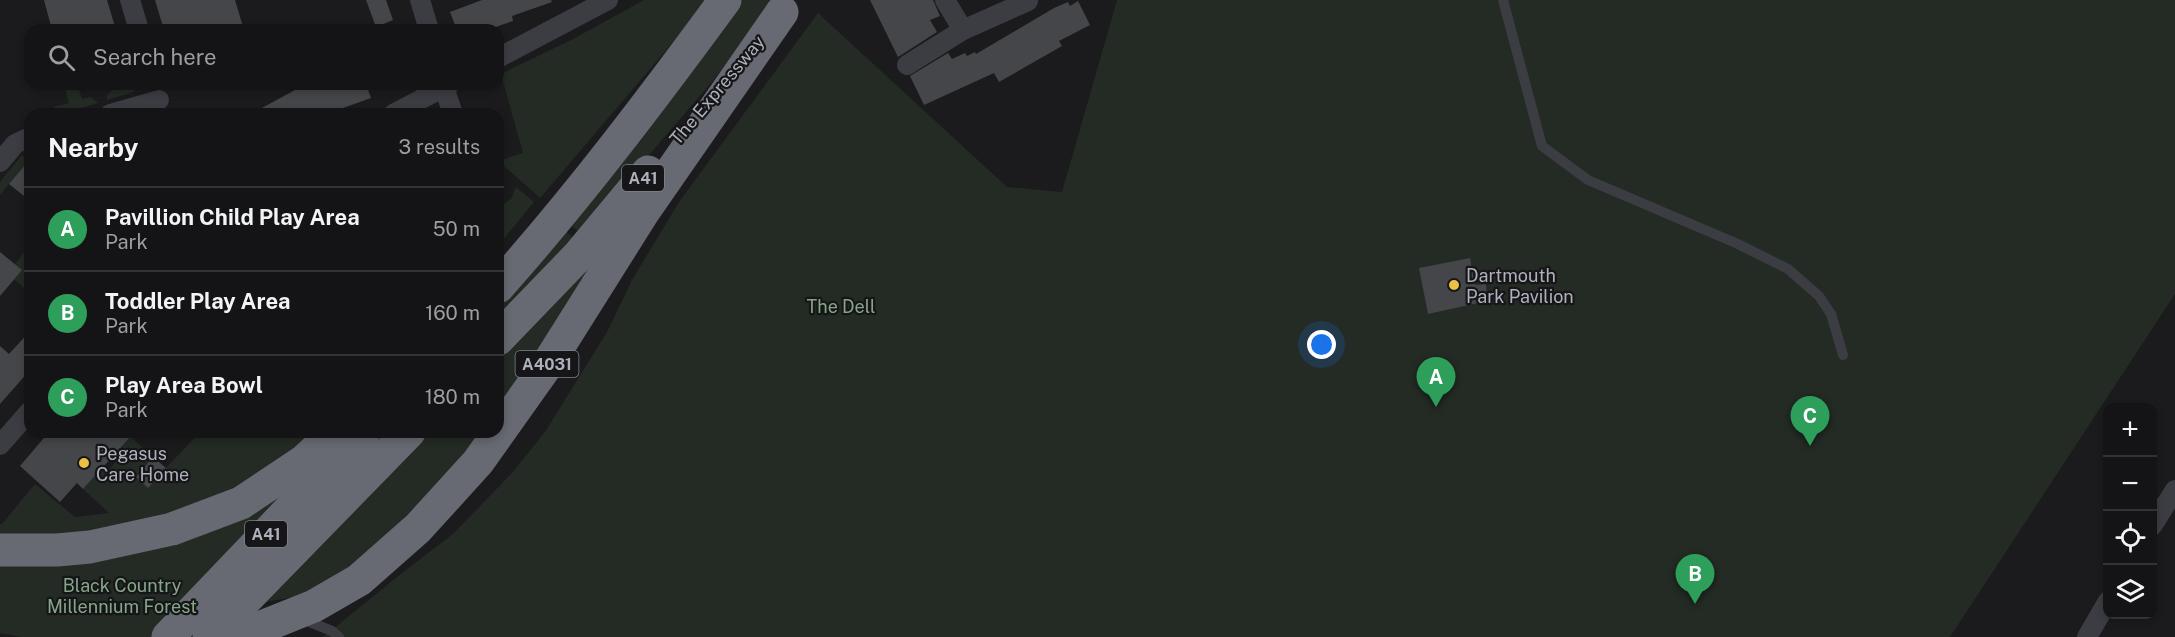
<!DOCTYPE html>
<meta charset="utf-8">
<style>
:root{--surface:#141416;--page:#212123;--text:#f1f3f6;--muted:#9d9ea1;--line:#333335;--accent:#1a73e8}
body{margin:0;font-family:"Public Sans",sans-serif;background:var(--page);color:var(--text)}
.controls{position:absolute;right:18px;bottom:18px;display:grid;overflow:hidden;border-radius:12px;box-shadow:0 3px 9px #0003}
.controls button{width:54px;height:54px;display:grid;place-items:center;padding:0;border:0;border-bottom:2px solid var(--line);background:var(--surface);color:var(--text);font:30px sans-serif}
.you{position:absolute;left:1322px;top:345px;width:21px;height:21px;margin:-15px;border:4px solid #fff;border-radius:50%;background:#1a73e8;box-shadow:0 0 0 9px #1a73e833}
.badge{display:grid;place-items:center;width:39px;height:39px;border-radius:50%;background:var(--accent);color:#fff;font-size:20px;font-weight:700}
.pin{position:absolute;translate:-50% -50px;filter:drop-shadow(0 2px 3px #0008)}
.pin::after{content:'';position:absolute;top:32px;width:21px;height:18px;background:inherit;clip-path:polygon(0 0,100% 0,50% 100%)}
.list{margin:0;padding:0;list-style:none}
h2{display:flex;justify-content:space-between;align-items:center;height:78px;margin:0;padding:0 24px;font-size:26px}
h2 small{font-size:20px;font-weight:400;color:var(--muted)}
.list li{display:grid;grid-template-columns:39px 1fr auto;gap:18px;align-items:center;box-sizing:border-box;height:84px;padding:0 24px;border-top:2px solid var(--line)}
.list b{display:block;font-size:22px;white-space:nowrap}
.list p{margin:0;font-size:20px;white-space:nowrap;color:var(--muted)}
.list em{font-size:20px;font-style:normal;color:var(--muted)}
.icon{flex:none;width:33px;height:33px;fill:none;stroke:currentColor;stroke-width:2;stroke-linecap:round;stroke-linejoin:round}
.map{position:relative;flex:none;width:2175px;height:637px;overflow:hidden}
.search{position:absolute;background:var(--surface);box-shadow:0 3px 9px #0003;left:24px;top:24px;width:480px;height:66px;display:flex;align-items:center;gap:15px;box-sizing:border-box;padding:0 21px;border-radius:18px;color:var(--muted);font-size:22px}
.panel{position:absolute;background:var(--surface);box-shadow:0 3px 9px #0003;left:24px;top:108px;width:480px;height:330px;border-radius:18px}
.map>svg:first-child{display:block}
.green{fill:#232b24}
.building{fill:#45464a}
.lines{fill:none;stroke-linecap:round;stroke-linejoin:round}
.lane{stroke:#3c3d42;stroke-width:10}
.street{stroke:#3c3d42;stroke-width:20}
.highway{stroke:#686a73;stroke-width:33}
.poi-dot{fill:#ecc044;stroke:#161618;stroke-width:2}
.labels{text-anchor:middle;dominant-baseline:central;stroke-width:4.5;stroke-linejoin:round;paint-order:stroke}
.shield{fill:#161618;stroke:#80828b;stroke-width:1.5}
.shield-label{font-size:16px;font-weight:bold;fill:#aeb1bc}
.street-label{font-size:18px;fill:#aeb1bc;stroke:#161618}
.poi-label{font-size:18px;fill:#aeb1bc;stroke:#161618;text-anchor:start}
.park-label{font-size:18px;fill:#86a68a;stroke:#161618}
</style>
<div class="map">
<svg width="2175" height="637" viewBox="0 0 2175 637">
<rect width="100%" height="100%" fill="#1b1b1d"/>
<g class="green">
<path d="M644 0H709L540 198 498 161 523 153 501 74 573 39Z"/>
<path d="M742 0H776L711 83 581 234 566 221Z"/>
<path d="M1117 0H2175V294L1950 637H323L407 569 453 534 511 474 545 432 607 332 632 280 679 202 818 13 1007 187 1062 192Z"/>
<path d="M67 84H77L82 99 91 97 98 103 61 114H54V107L69 103 64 85Z"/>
<path d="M122 84H136L137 86 133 92 107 100C106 91 116 89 122 87Z"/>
<path d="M22 155 28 161 0 195V182Z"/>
<path d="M516 187 534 202 498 246V208L511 199Z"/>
<path d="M562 228 575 239 498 322V304Z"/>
<path d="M30 245V293L14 279 15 264Z"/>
<path d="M593 254 600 261 498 416V354Z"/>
<path d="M200 432H316L301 447 234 491 183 511 90 538 0 539V524H2L35 484 75 517 109 513 83 489 104 466 109 470 117 460 97 442 100 440 116 454 131 437 153 457 136 476 148 487Z"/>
<path d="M424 432H486L468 455 354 572 304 595 260 603Z"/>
<path d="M296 480 153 637H21L0 633V564Z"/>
</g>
<g class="building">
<path d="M44 0H107L116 30H52Z"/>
<path d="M155 0H235L244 30H164Z"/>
<path d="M366 0H386L393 20 376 27Z"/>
<path d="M482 0H551L552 2 512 16 513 21 487 30H457L450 12Z"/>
<path d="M870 0H933L940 16 930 20 937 32 898 57Z"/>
<path d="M1078 1 1090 25 1059 41 1062 46 999 82 994 73 924 105 910 76 948 53 952 59 965 53 967 56 975 52 976 54 1054 8 1068 2 1070 6Z"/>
<path d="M306 84H366L371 98 343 108 345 114H251Z"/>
<path d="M30 159V188L24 196 9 184Z"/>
<path d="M0 252 22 270 0 296Z"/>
<path d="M1470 258 1475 285 1486 284 1487 301 1428 314 1419 268Z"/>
<path d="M30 331V370L0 404V346L9 354Z"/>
<path d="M49 432H135L83 489 77 483 60 502 20 466Z"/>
<path d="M153 457 166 468 148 488 136 477Z"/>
</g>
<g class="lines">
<g class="lane">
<path d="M1503 0 1542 146 1588 180 1738 244 1788 269 1819 296 1831 314 1843 355"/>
<path d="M305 616 307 621 332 631 339 637"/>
</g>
<g class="street">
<path d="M130 0 139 30"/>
<path d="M420 0 429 30"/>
<path d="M945 0 963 30"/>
<path d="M498 58 608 0"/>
<path d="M907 65 963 30 1028 1"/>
<path d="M443 84 453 114"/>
<path d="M110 114 159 100"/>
<path d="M393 114 450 84"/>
<path d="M0 162 15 144 30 137"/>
<path d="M0 445 30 411"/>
<path d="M2152 526 2175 490"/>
<path d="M2087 637 2108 601"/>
</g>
<g class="highway">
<path d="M498 287C579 196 653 98 725 0"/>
<path d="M498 339 578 256 648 172"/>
<path d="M0 550H57L90 547 172 529 241 503 304 461 335 432"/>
<path d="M168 637 364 432"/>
<path d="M209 637 409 432"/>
<path d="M237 637 314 606 359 580 418 528 478 462 549 362 644 211 782 12"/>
</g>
</g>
<g class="poi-dot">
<circle cx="1454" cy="285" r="6"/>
<circle cx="84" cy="463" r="6"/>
</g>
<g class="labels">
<g class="shield">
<rect x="622" y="165" width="42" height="26" rx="4.5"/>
<rect x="515.5" y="351" width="63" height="26" rx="4.5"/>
<rect x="245" y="521" width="42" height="26" rx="4.5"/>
</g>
<g class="shield-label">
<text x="643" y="178">A41</text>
<text x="547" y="364">A4031</text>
<text x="266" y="534">A41</text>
</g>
<g class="street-label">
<text transform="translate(717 90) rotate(-50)">The Expressway</text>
</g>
<g class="poi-label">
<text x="1466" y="275">Dartmouth<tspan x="1466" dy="21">Park Pavilion</tspan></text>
<text x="96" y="453">Pegasus<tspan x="96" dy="21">Care Home</tspan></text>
</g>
<g class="park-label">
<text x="841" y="306">The Dell</text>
<text x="122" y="585">Black Country<tspan x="122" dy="21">Millennium Forest</tspan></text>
</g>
</g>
</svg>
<div class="controls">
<button>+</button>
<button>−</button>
<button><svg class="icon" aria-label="locate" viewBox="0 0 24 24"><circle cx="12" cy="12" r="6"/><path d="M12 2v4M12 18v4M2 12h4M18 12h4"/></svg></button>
<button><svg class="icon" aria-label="layers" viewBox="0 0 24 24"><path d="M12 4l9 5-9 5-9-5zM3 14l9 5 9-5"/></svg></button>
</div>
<div class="you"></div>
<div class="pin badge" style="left:1436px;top:407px;background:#2e9e5b">A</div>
<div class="pin badge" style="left:1695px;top:604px;background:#2e9e5b">B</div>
<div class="pin badge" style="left:1810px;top:446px;background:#2e9e5b">C</div>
<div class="search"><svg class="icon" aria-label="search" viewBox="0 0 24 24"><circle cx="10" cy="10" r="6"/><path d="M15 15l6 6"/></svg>Search here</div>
<section class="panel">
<h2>Nearby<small>3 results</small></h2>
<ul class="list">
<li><span class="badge" style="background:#2e9e5b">A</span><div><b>Pavillion Child Play Area</b><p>Park</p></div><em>50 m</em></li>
<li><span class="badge" style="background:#2e9e5b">B</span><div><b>Toddler Play Area</b><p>Park</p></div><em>160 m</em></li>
<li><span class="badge" style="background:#2e9e5b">C</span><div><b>Play Area Bowl</b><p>Park</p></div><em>180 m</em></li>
</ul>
</section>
</div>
